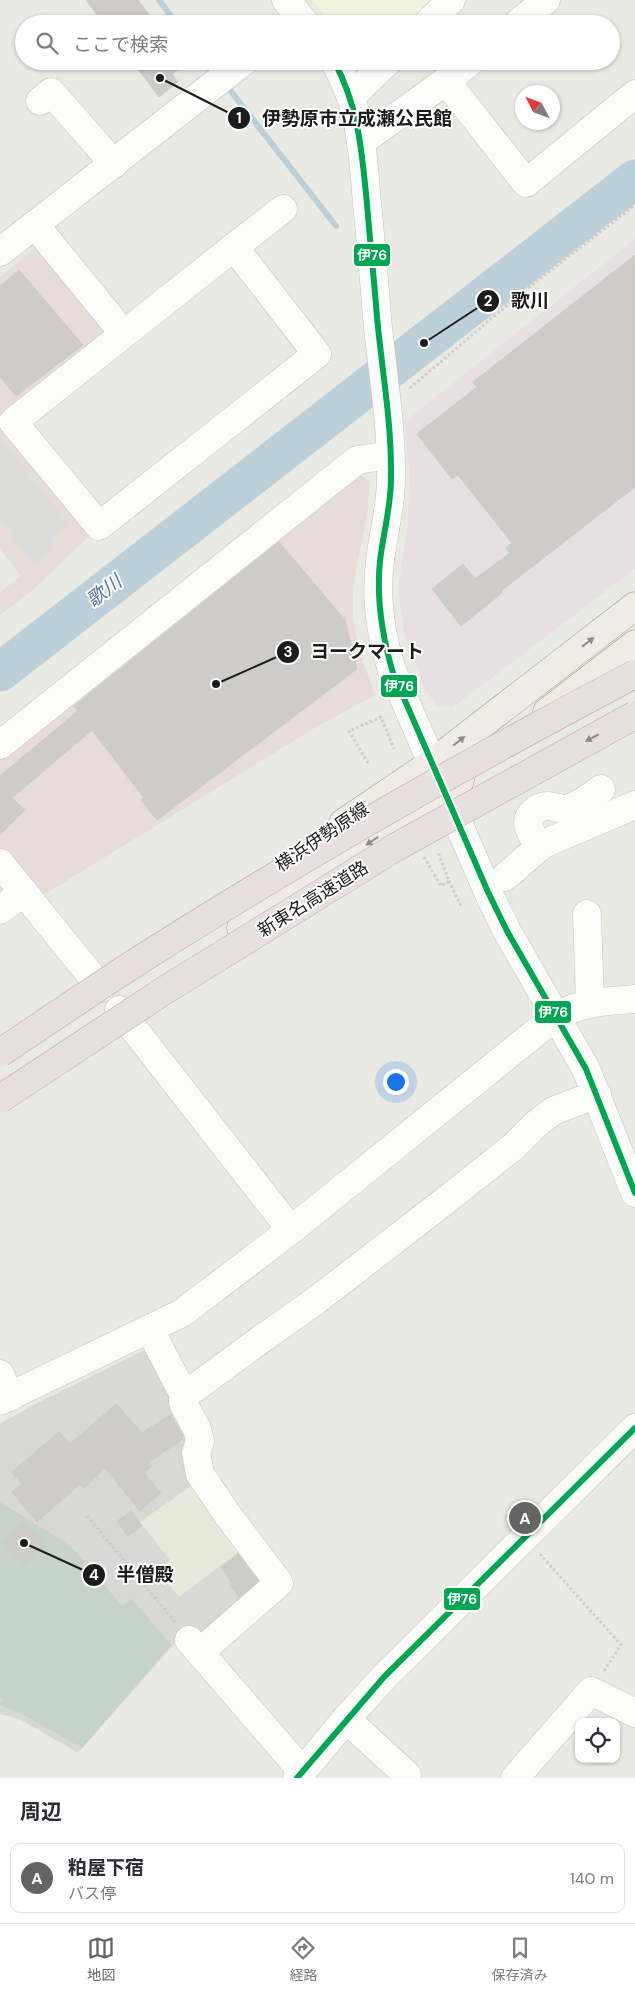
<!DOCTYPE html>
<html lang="ja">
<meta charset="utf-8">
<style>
:root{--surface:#fff;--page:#f7f7f7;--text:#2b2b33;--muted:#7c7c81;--line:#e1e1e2;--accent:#646462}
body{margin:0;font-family:"DM Sans","Noto Sans JP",sans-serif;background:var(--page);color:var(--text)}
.controls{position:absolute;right:15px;bottom:15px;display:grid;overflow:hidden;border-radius:10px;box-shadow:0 1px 4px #0004}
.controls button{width:45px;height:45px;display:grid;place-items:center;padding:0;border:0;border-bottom:1px solid var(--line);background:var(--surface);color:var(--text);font:25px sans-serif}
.compass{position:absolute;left:515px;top:85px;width:45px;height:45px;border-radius:50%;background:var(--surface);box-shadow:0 1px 4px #0004;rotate:311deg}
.you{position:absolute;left:395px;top:1081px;width:18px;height:18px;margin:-12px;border:4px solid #fff;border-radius:50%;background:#1a73e8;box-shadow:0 0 0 8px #1a73e833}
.badge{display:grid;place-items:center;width:32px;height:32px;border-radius:50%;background:var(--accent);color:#fff;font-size:16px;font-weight:700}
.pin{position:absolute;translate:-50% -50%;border:2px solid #fff;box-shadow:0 1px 5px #0006}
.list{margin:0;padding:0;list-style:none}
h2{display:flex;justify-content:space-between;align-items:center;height:65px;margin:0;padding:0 20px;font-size:21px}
h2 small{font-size:16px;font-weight:400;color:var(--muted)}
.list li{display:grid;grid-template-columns:32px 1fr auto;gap:15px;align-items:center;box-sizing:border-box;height:70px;margin:0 10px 10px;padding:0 10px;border:1px solid var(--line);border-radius:10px}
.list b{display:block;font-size:19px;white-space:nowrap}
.list p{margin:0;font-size:16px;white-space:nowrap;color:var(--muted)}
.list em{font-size:16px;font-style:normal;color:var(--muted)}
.icon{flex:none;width:28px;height:28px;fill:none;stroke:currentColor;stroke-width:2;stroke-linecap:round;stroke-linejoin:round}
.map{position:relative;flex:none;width:635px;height:1778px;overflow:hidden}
.search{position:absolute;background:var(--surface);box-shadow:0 1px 4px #0004;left:15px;right:15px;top:15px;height:55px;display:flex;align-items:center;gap:12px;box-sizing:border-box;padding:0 18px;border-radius:28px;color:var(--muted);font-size:19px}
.sheet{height:145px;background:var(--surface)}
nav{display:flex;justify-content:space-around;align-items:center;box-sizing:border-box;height:70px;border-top:1px solid var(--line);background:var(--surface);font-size:14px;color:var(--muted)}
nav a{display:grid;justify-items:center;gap:2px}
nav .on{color:var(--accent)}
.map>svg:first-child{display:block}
.commercial{fill:#e7dcd8}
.industrial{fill:#e7dfe2}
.education{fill:#f1f3e1}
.religious{fill:#d8d8d6}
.farmland{fill:#e7e9da}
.cemetery{fill:#c5d4c7}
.parking{fill:#dcdcda}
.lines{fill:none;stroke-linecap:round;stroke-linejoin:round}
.stream{stroke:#bcd0da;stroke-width:6}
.river{stroke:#bcd0da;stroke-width:39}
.building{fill:#cdccc8;stroke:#cdcbc7}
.minor-casing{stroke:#c1c1bf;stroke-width:29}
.major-casing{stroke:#9d9985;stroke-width:29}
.path{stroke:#d3cac7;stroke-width:3;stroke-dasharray:2.5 2.5;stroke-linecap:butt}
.minor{stroke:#fcfcfb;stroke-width:28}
.major{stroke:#eeece5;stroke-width:28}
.highway-bridge-casing{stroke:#bba1a4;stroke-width:29;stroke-linecap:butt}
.highway-bridge{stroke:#e8dfdf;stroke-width:28}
.bus-1-casing{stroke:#fff;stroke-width:10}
.bus-1{stroke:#00a651;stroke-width:6}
.oneway{fill:#908e8b}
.oneway2{fill:#8c8787}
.labels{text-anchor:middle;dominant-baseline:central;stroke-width:4;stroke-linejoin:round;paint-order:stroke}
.street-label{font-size:18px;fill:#1c1c1c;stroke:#fff}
.water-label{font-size:19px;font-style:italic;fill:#5570a0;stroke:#fff}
.leader{fill:none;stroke:#1c1c1c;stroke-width:2}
.callout-dot{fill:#1c1c1c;stroke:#fff;stroke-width:2}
.mark-label{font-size:15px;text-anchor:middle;font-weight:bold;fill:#fff}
.callout-label{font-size:19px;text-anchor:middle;font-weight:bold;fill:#1c1c1c;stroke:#fff;stroke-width:4;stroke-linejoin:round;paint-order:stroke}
.line-badge{stroke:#fff;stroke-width:2}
.badge-label{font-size:14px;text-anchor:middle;font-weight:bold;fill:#fff}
</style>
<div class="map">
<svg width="635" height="1778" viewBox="0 0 635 1778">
<rect width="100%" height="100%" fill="#eaeae5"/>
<g class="commercial">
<path d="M34 249 44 250 107 327 105 337 1 420 89 536 34 589 0 615V592L21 576 0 549V277Z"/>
<path d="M356 473 370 481 367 517 357 563 353 590V617L359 650 375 695 313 729 42 896 0 925V730Z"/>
</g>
<path class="industrial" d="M635 239V569L452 708 436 705 423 686 404 632 398 588 408 523 409 472 405 421Z"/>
<path class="education" d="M312 0H439L415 24H332Z"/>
<path class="religious" d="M151 1347 269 1578 203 1643 176 1642 78 1753 21 1720 0 1714V1424L33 1405Z"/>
<path class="farmland" d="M198 1481 245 1547 179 1597 167 1583 160 1568 170 1560 140 1522Z"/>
<path class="cemetery" d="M0 1502 63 1541 75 1551 122 1606 132 1599 171 1645 82 1748 22 1714 0 1705 3 1698 0 1697Z"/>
<path class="parking" d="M0 438 69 523 57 535 46 554 34 564 0 520Z"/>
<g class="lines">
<g class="stream">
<path d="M159 0 177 24"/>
<path d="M207 61 215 72"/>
<path d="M226 85 336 226"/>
</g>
<path class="river" d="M0 672 635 179"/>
</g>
<g class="building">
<path d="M86 0H138L156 24H104Z"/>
<path d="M132 61H189L172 74 178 82 159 97Z"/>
<path d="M635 255V487L501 591 502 593 461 626 432 589 463 564 475 579 510 553 506 548 512 543 458 475 452 479 417 434 477 387 473 382Z"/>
<path d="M19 270 83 345 16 396 0 377V286Z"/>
<path d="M279 542 345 620 357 669 157 820 141 800 144 798 92 730 12 798 25 810 0 835V777L2 774 78 711 74 706Z"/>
<path d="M116 1404 142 1433 170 1415 182 1435 183 1439 149 1462 152 1466 144 1473 161 1493 140 1511 105 1468 84 1488 80 1484 37 1522 12 1492 22 1484 12 1472 59 1432 70 1444Z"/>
<path d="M131 1511 142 1526 128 1536 117 1521Z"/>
<path d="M24 1522 45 1543 24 1565 2 1543Z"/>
<path d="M238 1554 258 1581 239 1597 230 1585 233 1584 221 1568Z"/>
</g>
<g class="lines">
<g class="minor-casing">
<g id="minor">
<path d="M286 0 306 24"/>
<path d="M427 24 451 0"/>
<path d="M517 24 546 0"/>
<path d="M334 61C361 105 363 153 367 204 371 241 374 279 377 317 382 370 392 425 391 479 391 507 383 534 380 561 375 600 381 637 393 673L488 892 507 931 586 1069 635 1193"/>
<path d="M446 81 526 183 635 94"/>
<path d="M352 96 388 61"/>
<path d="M40 101 51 92 114 164"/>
<path d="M361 142 446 81 471 61"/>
<path d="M35 225 124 334 234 247 317 354 99 526 13 422 124 334"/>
<path d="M234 247 283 209"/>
<path d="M0 252 244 61"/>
<path d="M0 745 357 460 390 455"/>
<path d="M540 847C532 835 520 821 536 810 539 807 542 806 547 806 553 805 560 810 566 809 578 807 591 796 601 789"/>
<path d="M0 863 101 988"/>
<path d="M505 877 543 844 635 805"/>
<path d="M0 910 24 892"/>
<path d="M587 914 590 1003"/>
<path d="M119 1010 291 1230"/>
<path d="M150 1330 183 1393 195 1388 249 1348 318 1299 441 1204 513 1147 535 1125 553 1111 597 1094"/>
<path d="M0 1374 10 1397"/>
<path d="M183 1393V1403L197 1429 200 1441 196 1453 200 1474 227 1514 279 1583 200 1652"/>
<path d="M0 1401 182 1313 291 1230 556 1016C581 1002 607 1001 635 999"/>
<path d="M189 1640 302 1771"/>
<path d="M346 1719 407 1775"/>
<path d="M297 1778 346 1719 384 1677 635 1428"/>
<path d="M515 1778 591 1691 635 1713"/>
</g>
</g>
<g class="major-casing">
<g id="major">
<path d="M547 712 635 644"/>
<path d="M343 823 432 763 635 606"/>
<path d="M241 928 460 780"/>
</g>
</g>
<g class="path">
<path d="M410 388 519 295 635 205"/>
<path d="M368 763 349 731 381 717 394 749"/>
<path d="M424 857 441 886 449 881 438 852"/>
<path d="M449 881 462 908"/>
<path d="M87 1516 175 1622"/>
<path d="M540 1554 621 1645 604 1671"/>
</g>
<use href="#minor" class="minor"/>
<use href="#major" class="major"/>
<g class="highway-bridge-casing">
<g id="highway-bridge">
<path d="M0 1053C46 1022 92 991 138 961 300 858 466 763 635 674"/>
<path d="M0 1099 162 992 396 847 635 715"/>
</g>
</g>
<use href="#highway-bridge" class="highway-bridge"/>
<g class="bus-1-casing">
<g id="bus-1">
<path d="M334 61C359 107 362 153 367 204 370 241 374 279 377 317 382 371 392 424 391 479 391 507 383 534 380 561 376 600 382 636 393 673L488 892 507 931 586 1069 635 1193"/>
<path d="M297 1778 384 1677 635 1428"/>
</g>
</g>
<use href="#bus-1" class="bus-1"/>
</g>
<defs><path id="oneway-solid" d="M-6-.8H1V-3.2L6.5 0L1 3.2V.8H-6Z" transform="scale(1.25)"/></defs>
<g class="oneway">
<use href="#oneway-solid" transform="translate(588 642) rotate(-38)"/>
<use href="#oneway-solid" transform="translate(459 741) rotate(-38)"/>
<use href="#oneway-solid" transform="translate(372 841) rotate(146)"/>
</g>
<use class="oneway2" href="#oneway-solid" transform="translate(592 738) rotate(152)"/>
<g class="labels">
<g class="street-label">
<text transform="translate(322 837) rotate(-34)">横浜伊勢原線</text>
<text transform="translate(313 899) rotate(-32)">新東名高速道路</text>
</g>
<g class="water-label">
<text transform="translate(104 591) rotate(-38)">歌川</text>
</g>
</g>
<path class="leader" d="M160 78L239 118M424 343L488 301M216 684L288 652M24 1543L94 1575"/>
<g class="callout-dot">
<circle cx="160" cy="78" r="5"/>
<circle cx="424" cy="343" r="5"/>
<circle cx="216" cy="684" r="5"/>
<circle cx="24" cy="1543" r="5"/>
<circle cx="239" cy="118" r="12"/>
<circle cx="488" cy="301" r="12"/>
<circle cx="288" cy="652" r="12"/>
<circle cx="94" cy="1575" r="12"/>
</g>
<g class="mark-label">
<text x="239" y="123">1</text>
<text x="488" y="306">2</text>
<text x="288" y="657">3</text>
<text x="94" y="1580">4</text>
</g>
<g class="callout-label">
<text x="357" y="125">伊勢原市立成瀬公民館</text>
<text x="530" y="307">歌川</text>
<text x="367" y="658">ヨークマート</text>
<text x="145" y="1581">半僧殿</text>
</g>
<g class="line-badge">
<rect x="353" y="243" width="38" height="24" rx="5" fill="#00a651"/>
<rect x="380" y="674" width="38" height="24" rx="5" fill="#00a651"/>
<rect x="534" y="1000" width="38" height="24" rx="5" fill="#00a651"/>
<rect x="443" y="1587" width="38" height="24" rx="5" fill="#00a651"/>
</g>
<g class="badge-label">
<text x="372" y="260">伊76</text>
<text x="399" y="691">伊76</text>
<text x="553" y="1017">伊76</text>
<text x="462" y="1604">伊76</text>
</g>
</svg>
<div class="controls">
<button><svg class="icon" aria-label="locate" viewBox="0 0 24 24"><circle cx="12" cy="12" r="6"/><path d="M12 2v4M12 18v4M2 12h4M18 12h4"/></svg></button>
</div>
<svg class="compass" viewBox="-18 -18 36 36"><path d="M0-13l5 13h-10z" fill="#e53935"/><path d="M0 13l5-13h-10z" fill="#7c7c81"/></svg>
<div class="you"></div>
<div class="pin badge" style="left:525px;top:1518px">A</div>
<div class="search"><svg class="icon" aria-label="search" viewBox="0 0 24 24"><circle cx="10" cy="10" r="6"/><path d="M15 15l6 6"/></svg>ここで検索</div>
</div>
<section class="sheet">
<h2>周辺<small></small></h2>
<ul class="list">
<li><span class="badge">A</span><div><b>粕屋下宿</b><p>バス停</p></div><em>140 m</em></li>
</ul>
</section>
<nav>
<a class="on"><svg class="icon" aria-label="map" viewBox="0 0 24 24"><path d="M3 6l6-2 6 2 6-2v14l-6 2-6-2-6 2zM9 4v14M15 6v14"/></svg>地図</a>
<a><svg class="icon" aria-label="directions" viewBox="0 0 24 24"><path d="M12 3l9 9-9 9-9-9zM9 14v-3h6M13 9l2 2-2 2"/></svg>経路</a>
<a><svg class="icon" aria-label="saved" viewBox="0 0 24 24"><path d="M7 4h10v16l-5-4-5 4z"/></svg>保存済み</a>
</nav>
